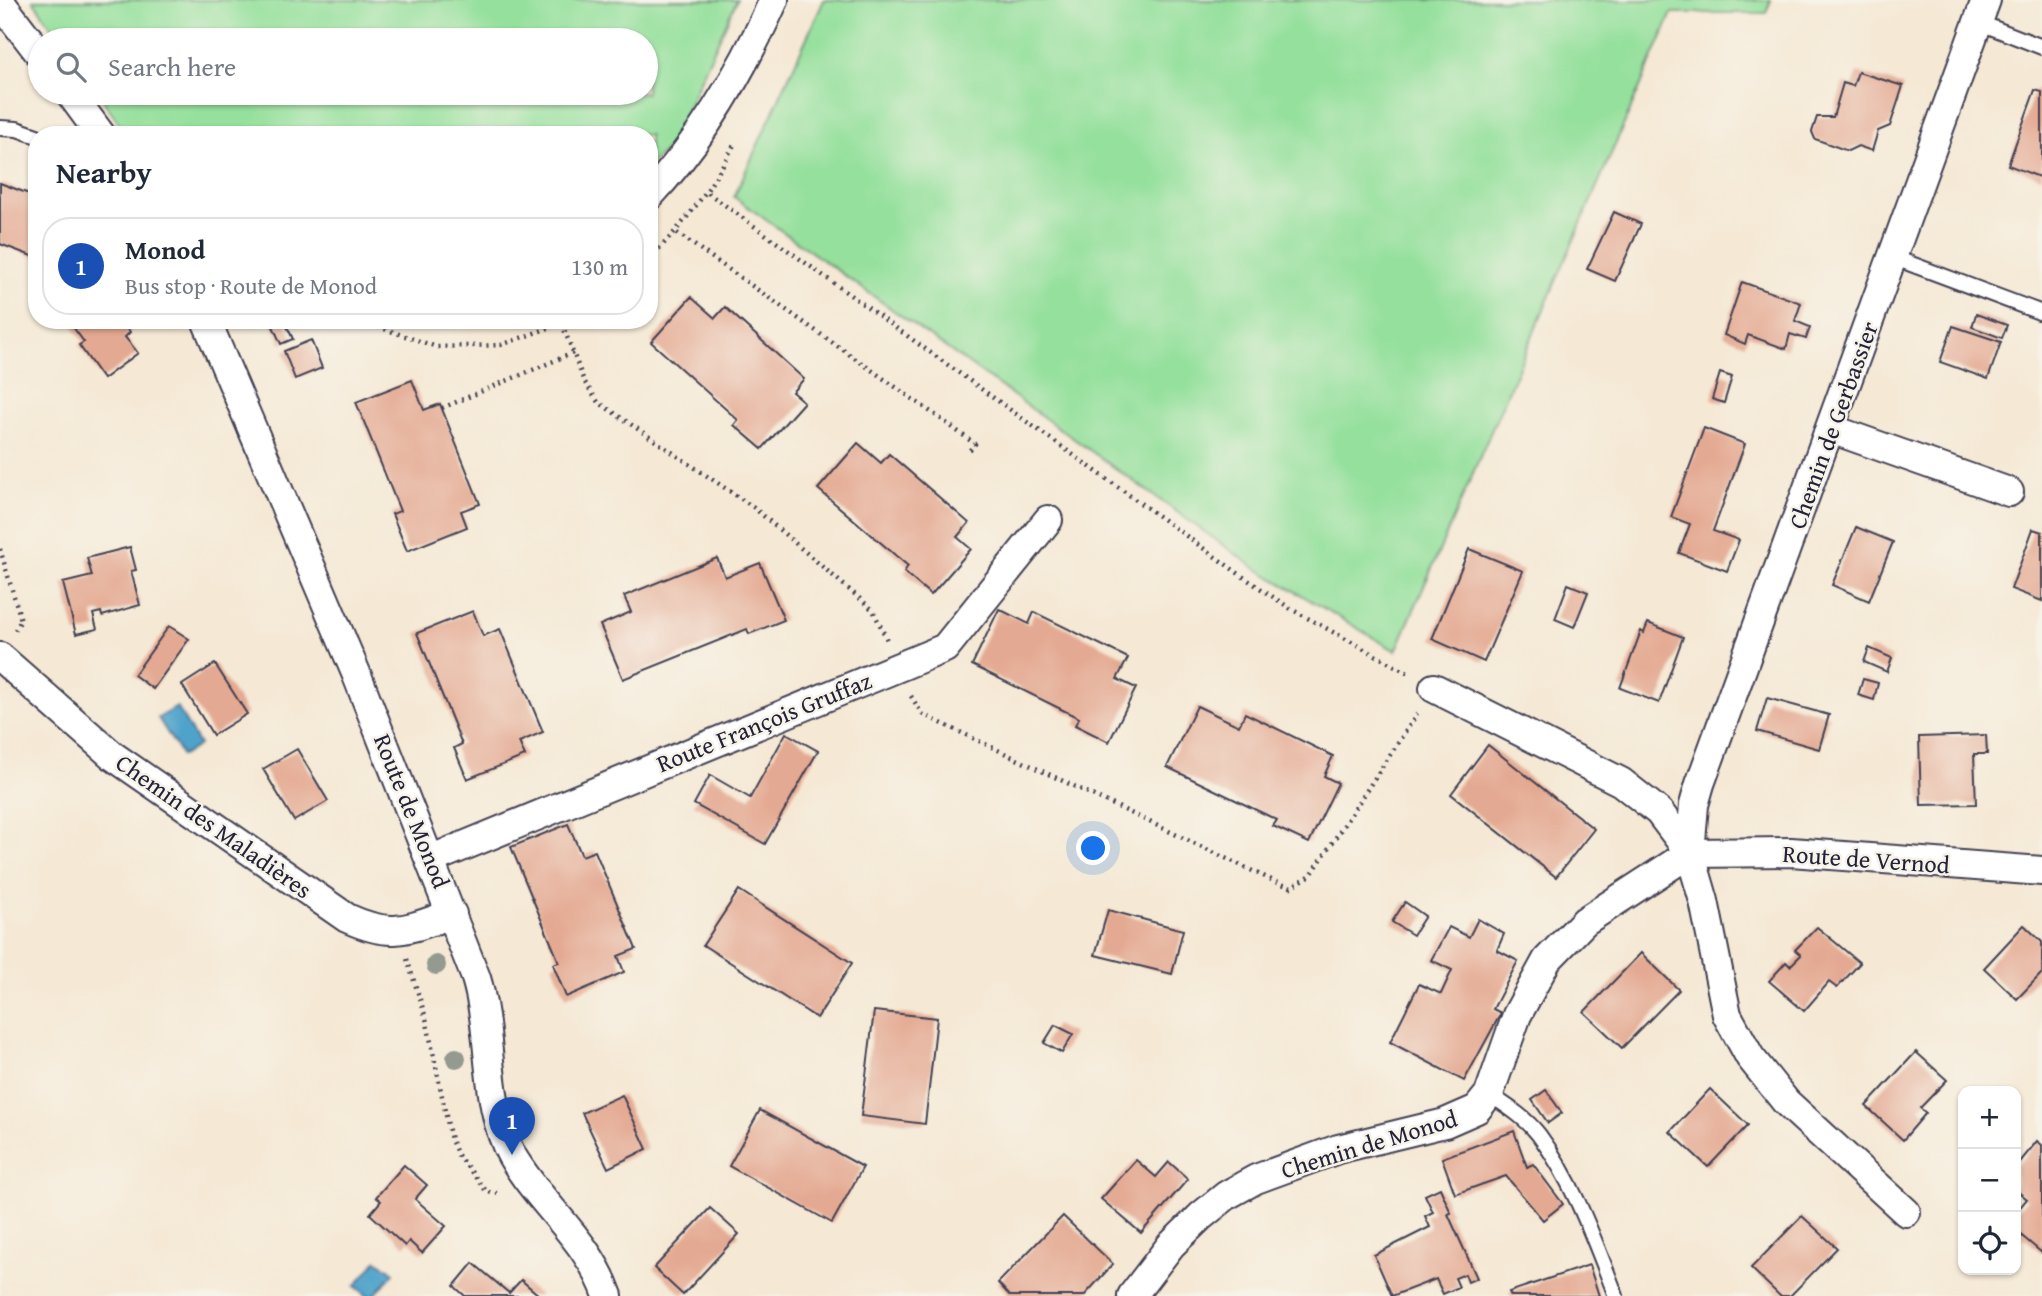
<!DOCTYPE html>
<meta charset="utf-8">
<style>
:root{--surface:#fff;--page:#f6f6f7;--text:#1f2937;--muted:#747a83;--line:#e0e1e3;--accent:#d1495b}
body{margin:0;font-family:"Gentium Book Plus",serif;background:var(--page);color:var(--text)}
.controls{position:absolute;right:21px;bottom:21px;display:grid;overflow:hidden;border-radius:14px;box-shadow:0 2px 5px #0004}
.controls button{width:63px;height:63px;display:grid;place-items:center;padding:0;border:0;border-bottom:2px solid var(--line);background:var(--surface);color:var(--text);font:35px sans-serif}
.you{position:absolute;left:1094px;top:849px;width:24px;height:24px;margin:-18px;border:5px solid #fff;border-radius:50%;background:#1a73e8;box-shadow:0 0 0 10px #1a73e833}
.badge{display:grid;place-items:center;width:46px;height:46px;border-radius:50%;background:var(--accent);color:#fff;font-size:23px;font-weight:700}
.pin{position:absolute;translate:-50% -58px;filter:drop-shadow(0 2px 4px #0008)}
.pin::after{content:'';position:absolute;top:37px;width:24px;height:21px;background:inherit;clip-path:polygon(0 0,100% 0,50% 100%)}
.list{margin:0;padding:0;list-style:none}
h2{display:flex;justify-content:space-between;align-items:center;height:91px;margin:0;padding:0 28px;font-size:30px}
h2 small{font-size:23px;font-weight:400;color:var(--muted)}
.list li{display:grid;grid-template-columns:46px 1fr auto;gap:21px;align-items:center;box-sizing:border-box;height:98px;margin:0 14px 14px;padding:0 14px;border:2px solid var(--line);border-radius:28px}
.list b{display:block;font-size:26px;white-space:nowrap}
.list p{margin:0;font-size:23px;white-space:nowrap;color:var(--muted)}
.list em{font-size:23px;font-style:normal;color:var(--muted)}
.icon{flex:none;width:38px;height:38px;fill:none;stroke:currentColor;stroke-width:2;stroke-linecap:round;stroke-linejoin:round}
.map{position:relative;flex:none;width:2042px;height:1296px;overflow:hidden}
.search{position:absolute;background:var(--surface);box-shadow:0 2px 5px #0004;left:28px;top:28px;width:630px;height:77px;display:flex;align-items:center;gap:18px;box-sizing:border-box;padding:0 24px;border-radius:38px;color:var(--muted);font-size:26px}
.panel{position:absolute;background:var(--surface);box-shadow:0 2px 5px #0004;left:28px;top:126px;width:630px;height:203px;border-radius:28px}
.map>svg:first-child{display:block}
.green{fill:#94e09c;stroke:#5b816c;stroke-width:2}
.water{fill:#50a3cb;stroke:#396283;stroke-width:2}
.building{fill:#e4a992}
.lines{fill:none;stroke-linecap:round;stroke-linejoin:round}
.service-casing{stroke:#424052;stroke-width:18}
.minor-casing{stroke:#424052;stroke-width:32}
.path{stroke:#424052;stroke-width:4.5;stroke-dasharray:2 5;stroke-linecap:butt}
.service{stroke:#fff;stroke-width:14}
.minor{stroke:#fff;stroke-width:28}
.tree{fill:#949a90}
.labels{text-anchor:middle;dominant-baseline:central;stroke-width:5;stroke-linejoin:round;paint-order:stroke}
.street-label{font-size:24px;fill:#22223b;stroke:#f7f3e8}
</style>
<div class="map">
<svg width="2042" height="1296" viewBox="0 0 2042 1296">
<rect width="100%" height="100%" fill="#f7f3e8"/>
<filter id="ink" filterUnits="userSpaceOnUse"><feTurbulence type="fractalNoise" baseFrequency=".0143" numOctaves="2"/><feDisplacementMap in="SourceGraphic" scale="14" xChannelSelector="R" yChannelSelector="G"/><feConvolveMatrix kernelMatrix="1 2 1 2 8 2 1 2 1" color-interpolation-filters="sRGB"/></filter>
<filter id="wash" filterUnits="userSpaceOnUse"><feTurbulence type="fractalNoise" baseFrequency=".00686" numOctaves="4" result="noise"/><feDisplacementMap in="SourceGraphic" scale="28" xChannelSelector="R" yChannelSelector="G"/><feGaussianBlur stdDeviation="1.57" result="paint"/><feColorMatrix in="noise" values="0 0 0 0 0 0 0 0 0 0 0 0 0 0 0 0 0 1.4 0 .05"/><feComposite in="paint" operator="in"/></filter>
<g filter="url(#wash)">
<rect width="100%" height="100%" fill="#f5e8d4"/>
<g class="green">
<path d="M33 0H737L670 146 649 166V135H127L98 93H646V40H61Z"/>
<path d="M824 0H1771L1766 13H1672L1396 651 1254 567 734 197Z"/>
</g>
<g class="water">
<path d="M177 707 199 745 182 756 158 718Z"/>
<path d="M377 1260 394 1273 374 1296H368L355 1286Z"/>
</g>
<g id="blocks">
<g class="building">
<path d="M1858 72 1903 86 1890 126 1878 131 1872 151 1858 146 1848 151 1815 139 1812 132 1817 117H1833L1843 83 1853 86Z"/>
<path d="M2035 90 2042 92V178L2008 165Z"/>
<path d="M0 183 37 197V258L0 244Z"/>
<path d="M1614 212 1641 224 1615 281 1587 269Z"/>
<path d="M1742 282 1801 303 1795 321 1810 327 1806 339 1790 334 1786 349 1748 335 1745 344 1724 335Z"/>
<path d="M691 297 715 318 725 307 804 379 792 392 804 402 762 449 734 425 738 420 651 342Z"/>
<path d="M1976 314 2007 325 2002 338 1972 327Z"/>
<path d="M83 320H122L130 332 125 337 138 353 103 379 79 345 84 342 73 327Z"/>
<path d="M284 320 293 339 281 344 272 324Z"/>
<path d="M1953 326 2001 342 1988 379 1940 362Z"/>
<path d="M311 340 322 368 295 379 284 351Z"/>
<path d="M1720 373 1732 377 1724 403 1712 399Z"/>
<path d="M412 380 424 410 440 404 480 504 461 511 467 527 407 551 392 514 400 511 356 402Z"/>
<path d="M1704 428 1745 444 1713 531 1739 540 1727 571 1679 553 1690 524 1671 517Z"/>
<path d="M858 443 881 463 889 454 969 523 957 537 971 549 931 595 904 572 908 566 818 489Z"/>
<path d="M1856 527 1893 542 1869 601 1832 585Z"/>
<path d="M2033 529 2042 532V601L2011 589Z"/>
<path d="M130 547 136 570 131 571 140 605 102 616 101 612 93 614 97 629 76 634 63 583 92 576 87 558Z"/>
<path d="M1469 549 1523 571 1484 662 1432 639Z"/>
<path d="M717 558 725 577 760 563 784 620 749 634 747 629 623 679 600 625 631 612 624 596Z"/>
<path d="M1568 584 1588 592 1574 627 1555 619Z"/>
<path d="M999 609 1029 624 1034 612 1128 658 1117 679 1136 688 1109 742 1075 725 1079 718 972 665Z"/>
<path d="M473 611 483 636 500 629 543 732 519 742 525 756 467 779 454 748 462 744 417 633Z"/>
<path d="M1648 623 1683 637 1659 703 1620 688 1641 631 1644 633Z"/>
<path d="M169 626 189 639 153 689 134 675Z"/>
<path d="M1869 648 1892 658 1887 672 1864 662Z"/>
<path d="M215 664 247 714 213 735 182 685Z"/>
<path d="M1863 679 1878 683 1874 700 1858 695Z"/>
<path d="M1767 698 1829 715 1819 749 1757 731Z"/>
<path d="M1197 706 1239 726 1245 713 1333 756 1324 776 1338 783 1309 843 1273 826 1277 820 1167 767Z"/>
<path d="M786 733 818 751 765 844 694 804 710 775 750 798Z"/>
<path d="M1986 735 1987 754H1974L1976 804 1921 805 1919 737Z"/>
<path d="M1488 745 1594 829 1556 877 1451 794Z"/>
<path d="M297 749 328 801 294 821 263 769Z"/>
<path d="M568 824 582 856 595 851 636 949 618 956 624 972 566 997 553 964 559 962 511 847Z"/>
<path d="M739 890 852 963 817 1018 703 945Z"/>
<path d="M1405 902 1425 916 1413 935 1392 922Z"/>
<path d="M1108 910 1183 930 1172 974 1095 955Z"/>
<path d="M1478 919 1504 934 1497 950 1518 961 1493 1009 1501 1013 1464 1081 1390 1042 1419 984 1441 994 1452 970 1431 960 1449 927 1469 937Z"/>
<path d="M2024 925 2042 942V973L2017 999 1984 968Z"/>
<path d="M1817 927 1860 963 1837 988 1829 982 1804 1011 1769 981 1786 962 1790 966 1801 955 1795 950Z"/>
<path d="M1641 953 1679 990 1622 1048 1584 1012Z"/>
<path d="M874 1011 937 1018 925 1124 861 1116Z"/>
<path d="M1055 1025 1073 1034 1062 1053 1044 1043Z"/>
<path d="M1916 1052 1947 1080 1920 1108 1926 1113 1903 1140 1866 1106Z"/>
<path d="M1710 1089 1748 1125 1708 1167 1670 1132Z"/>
<path d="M1546 1090 1562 1113 1548 1123 1532 1100Z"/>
<path d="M622 1095 647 1149 608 1168 582 1113Z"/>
<path d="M760 1110 863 1167 832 1223 729 1166Z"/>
<path d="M1514 1131 1527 1167 1533 1164 1563 1204 1543 1220 1506 1176 1455 1194 1442 1158Z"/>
<path d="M2037 1141 2042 1145V1253L2016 1231V1212L2027 1199 2016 1190V1167Z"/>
<path d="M1136 1160 1156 1177 1169 1162 1188 1179 1141 1233 1101 1199Z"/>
<path d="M404 1165 427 1185 415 1199 446 1226 422 1253 409 1241 405 1246 370 1214 381 1201 376 1197Z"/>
<path d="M1440 1188 1451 1213 1448 1214 1477 1278 1468 1282 1465 1274 1455 1278 1459 1287 1443 1294 1436 1279 1392 1296 1374 1255 1430 1227 1425 1216 1433 1212 1425 1195Z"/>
<path d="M710 1208 739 1234 683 1295 654 1268Z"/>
<path d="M1063 1216 1113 1264 1084 1296H1010L998 1283Z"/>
<path d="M1802 1216 1837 1248 1790 1296H1780L1751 1268Z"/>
<path d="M473 1263 509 1293 521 1280 540 1296H465L454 1286Z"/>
<path d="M1589 1265 1599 1296H1511L1509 1292Z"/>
</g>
</g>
</g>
<g filter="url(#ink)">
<use href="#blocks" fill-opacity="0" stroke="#424052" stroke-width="2"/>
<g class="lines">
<g class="service-casing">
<g id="service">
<path d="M1978 22 2042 47"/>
<path d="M0 128 17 129 37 136"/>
<path d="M1895 258 2042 313"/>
<path d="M1489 1094C1507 1106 1526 1118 1539 1135 1574 1182 1595 1242 1616 1296"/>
</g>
</g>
<g class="minor-casing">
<g id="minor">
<path d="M0 2 40 54"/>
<path d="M70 93 101 135"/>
<path d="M649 196C703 139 742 71 774 0"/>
<path d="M206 320 356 673 476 978C493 1034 484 1107 512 1156 541 1206 589 1240 608 1296"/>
<path d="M1831 429 2009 492"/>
<path d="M0 657 113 756 347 918C393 939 407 929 452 914"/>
<path d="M1434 688 1621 782 1659 812 1690 853 1704 901 1727 1015 1750 1057 1786 1102 1906 1212"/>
<path d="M1690 853 1694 805 1700 784 1986 0"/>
<path d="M432 859 945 648 1048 520"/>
<path d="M1132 1296 1171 1245 1201 1216 1227 1195 1256 1179 1338 1149 1445 1123 1477 1109 1489 1094 1517 1015 1547 960 1585 921 1690 853 1791 852 2042 871"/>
</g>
</g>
<g class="path">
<path d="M708 193 1242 576 1291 609 1408 673"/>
<path d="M677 233 941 419 975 444 967 453"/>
<path d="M649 259C688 220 709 191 735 143"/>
<path d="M358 320 437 347 501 345 571 320"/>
<path d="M562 324 584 381 598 402 753 507 873 610 887 640"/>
<path d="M442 408 573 353"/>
<path d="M0 549 21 620 15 630"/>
<path d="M911 696 922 714 1278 883 1291 887 1311 875 1417 714"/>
<path d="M407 959 426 1018 451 1140 458 1155 487 1192 497 1193"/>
</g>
<use href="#service" class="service"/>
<use href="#minor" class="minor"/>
</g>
<g class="tree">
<circle cx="436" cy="965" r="10"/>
<circle cx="456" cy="1058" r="10"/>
</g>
</g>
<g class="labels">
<g class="street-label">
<text transform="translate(1833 425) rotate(-70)">Chemin de Gerbassier</text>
<text transform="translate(764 722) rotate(-22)">Route François Gruffaz</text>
<text transform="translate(412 811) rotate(68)">Route de Monod</text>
<text transform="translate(214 826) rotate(35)">Chemin des Maladières</text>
<text transform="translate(1866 859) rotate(4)">Route de Vernod</text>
<text transform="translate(1369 1144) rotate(-17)">Chemin de Monod</text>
</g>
</g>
</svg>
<div class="controls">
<button>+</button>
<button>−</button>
<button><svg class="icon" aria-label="locate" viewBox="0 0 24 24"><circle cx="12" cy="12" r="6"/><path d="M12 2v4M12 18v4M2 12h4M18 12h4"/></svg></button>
</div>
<div class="you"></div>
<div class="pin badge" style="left:512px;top:1155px;background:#1a4fb4">1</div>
<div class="search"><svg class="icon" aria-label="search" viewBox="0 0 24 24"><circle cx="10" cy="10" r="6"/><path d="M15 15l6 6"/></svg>Search here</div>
<section class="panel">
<h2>Nearby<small></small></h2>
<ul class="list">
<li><span class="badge" style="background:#1a4fb4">1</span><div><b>Monod</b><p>Bus stop · Route de Monod</p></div><em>130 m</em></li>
</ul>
</section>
</div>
